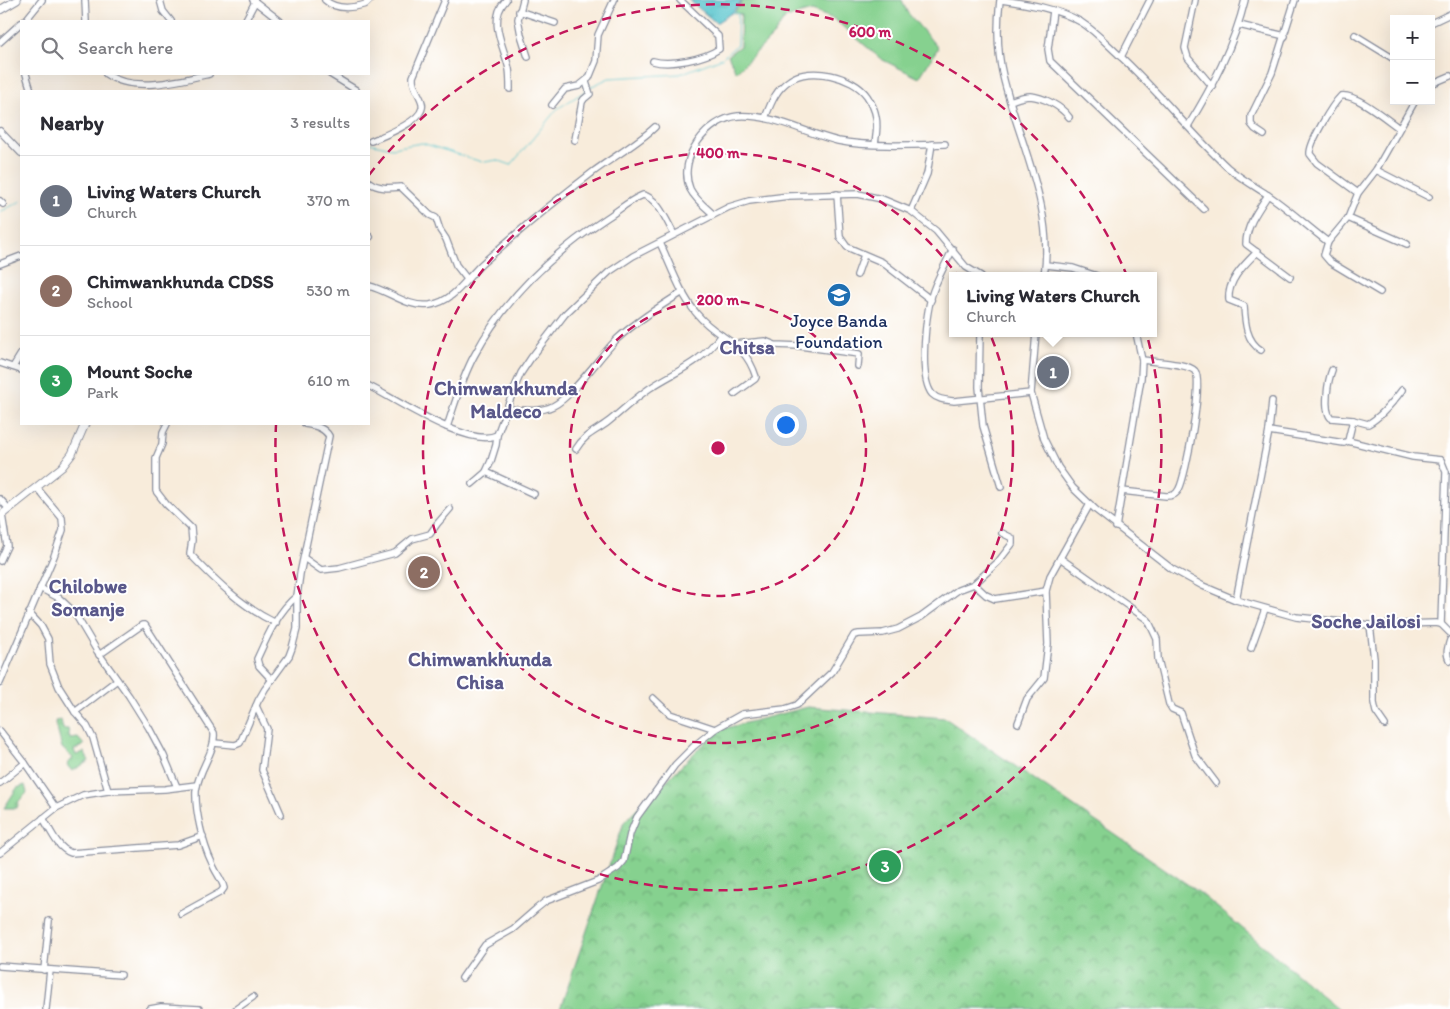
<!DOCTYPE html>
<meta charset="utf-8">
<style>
:root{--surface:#fff;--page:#f7f7f7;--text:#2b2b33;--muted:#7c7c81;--line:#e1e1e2;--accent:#db2777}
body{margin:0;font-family:Itim,sans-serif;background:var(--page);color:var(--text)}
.controls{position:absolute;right:15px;top:15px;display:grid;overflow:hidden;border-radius:0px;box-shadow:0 5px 20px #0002}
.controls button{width:45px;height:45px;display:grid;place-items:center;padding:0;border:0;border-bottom:1px solid var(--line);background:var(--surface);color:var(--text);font:25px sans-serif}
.you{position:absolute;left:785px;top:424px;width:18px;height:18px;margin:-12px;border:4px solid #fff;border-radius:50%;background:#1a73e8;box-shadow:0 0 0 8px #1a73e833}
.badge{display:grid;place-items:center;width:32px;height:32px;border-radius:50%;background:var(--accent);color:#fff;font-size:16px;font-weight:700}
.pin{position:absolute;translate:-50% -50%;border:2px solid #fff;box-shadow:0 1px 5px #0006}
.popup{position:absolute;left:949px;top:272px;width:208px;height:65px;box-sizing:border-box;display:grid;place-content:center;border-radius:0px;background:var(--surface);filter:drop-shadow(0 1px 4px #0005);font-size:16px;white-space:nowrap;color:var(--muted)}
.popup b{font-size:19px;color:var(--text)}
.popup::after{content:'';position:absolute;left:50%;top:100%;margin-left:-10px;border:10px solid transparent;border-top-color:var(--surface)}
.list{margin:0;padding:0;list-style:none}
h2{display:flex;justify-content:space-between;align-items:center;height:65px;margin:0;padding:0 20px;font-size:21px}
h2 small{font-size:16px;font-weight:400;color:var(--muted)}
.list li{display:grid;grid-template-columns:32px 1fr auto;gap:15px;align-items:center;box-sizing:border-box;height:90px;padding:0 20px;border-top:1px solid var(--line)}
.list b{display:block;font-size:19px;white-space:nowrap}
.list p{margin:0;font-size:16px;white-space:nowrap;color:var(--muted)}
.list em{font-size:16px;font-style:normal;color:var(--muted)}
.icon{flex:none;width:28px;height:28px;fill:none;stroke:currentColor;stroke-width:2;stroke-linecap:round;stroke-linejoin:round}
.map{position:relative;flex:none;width:1450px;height:1009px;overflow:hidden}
.search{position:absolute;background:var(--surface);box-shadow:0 5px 20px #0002;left:20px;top:20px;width:350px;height:55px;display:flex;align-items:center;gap:12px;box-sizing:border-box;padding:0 18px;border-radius:0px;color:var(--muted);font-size:19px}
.panel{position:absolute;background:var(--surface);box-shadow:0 5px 20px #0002;left:20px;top:90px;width:350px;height:335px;border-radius:0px}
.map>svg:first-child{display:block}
.grass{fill:#86d18f;stroke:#508076}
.park{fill:url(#park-crowns);stroke:#508076}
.water{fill:url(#water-ripples);stroke:#3a7a96}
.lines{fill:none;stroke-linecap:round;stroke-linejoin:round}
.stream{stroke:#58c5cd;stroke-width:1}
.minor-casing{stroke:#8a8e9c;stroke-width:8}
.tertiary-casing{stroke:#8a8e9c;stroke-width:9}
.minor{stroke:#fff;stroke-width:5.5}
.tertiary{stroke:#fff;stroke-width:7}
.ring{fill:none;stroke:#c2185b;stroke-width:2.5;stroke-dasharray:9 6}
.labels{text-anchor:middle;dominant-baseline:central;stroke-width:4;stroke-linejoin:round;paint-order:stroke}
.poi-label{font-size:18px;fill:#1b2f5e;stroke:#fff}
.quarter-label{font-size:20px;font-weight:bold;fill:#5a588a;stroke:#fff}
.centre{fill:#c2185b;stroke:#fff;stroke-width:2.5}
.ring-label{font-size:15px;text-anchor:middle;font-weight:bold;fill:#c2185b;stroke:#fff;stroke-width:4;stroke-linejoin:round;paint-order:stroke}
</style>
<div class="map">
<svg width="1450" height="1009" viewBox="0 0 1450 1009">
<defs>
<pattern id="park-crowns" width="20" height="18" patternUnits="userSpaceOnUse" patternTransform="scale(1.25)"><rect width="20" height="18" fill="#86d18f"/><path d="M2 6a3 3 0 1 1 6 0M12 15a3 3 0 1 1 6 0" fill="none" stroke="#6daa78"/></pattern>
<pattern id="water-ripples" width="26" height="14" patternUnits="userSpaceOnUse" patternTransform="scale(1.25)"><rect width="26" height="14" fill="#58c5cd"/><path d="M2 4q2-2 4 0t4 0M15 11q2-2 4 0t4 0" fill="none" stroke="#48a0aa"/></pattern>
</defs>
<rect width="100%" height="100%" fill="#fff"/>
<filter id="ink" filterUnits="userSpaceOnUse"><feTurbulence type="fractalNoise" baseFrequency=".02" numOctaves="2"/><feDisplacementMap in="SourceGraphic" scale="10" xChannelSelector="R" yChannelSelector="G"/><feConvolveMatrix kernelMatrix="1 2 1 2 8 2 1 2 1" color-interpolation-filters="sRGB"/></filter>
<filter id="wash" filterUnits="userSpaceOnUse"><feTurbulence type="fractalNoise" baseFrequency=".0096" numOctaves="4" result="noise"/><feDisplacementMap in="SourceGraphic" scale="20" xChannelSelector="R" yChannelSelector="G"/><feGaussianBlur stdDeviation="1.12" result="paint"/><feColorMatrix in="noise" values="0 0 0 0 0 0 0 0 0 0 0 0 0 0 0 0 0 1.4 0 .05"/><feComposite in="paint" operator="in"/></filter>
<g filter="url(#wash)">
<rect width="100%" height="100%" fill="#f8ecdb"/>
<path class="grass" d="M743 0H902L907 12 938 48 919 78 881 59 834 19 812 11 785 18 774 35 736 72 728 55 740 46 741 14 734 13Z"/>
<g class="park">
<path d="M808 707 945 718 1200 893 1339 1009H560L624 822 718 730Z"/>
<path d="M61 720 63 729H68L70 739 78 738 84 745 74 750 76 755 84 752 89 761 72 771 67 765 73 758 62 748 55 721Z"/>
<path d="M25 785 27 793 19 801 17 808H4L17 788Z"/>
</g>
<path class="water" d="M689 0H742L733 12 716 23Z"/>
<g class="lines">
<g class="stream">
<path d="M724 56 737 45 738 14 733 12"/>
<path d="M590 87 609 78 680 74 722 58"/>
<path d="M369 143 392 148 422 143 482 162"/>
<path d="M485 162 497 160 511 165 557 109 587 90"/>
<path d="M0 212 21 201"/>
</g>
</g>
</g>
<g filter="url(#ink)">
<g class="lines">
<g class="minor-casing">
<g id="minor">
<path d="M85 0 86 21"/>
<path d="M160 0 163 11 171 21"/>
<path d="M253 0 280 21"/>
<path d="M325 0C336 10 353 8 366 4L370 0"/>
<path d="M506 0C487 20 504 46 509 69 510 75 510 82 510 89"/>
<path d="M523 0 518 19 521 35 528 57"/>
<path d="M1000 0C997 25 997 51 1003 76 1018 140 1055 208 1044 276"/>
<path d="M1001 0C1028 4 1057 8 1081 22 1095 31 1107 44 1119 55 1157 90 1189 131 1227 167 1240 178 1254 186 1268 195 1289 209 1308 227 1328 242"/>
<path d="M1195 0 1185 48 1188 58 1212 86"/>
<path d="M519 11 555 23"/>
<path d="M1053 11 1048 49 1050 61 1204 209"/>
<path d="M25 21 42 0"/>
<path d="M245 21 255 2"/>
<path d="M1431 23 1450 14"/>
<path d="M1239 25 1285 36"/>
<path d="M1355 35 1394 59"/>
<path d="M0 42 21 23"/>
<path d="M1121 57 1150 0"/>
<path d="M653 61C670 66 704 59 719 49L718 36 680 0"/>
<path d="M26 74 31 91"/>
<path d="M106 74C133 93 179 81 209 74"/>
<path d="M330 74 356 90"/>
<path d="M1431 84 1450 76"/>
<path d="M1010 101C1016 99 1023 96 1030 96 1043 97 1061 106 1069 117"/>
<path d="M552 105 565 89 579 86 589 78 596 61 598 35 614 0"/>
<path d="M765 118C771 103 776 89 790 80 810 66 853 76 867 96 871 102 875 110 876 117 878 126 876 136 875 144"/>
<path d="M1188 126C1212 87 1234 46 1245 0"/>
<path d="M0 131 21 153"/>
<path d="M1264 135 1255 129 1251 124V116L1272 73 1295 0"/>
<path d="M575 140 582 102 584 99 590 94 586 82"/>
<path d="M371 141C383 136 427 120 422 103 420 94 412 87 413 77L445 0"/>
<path d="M1376 170 1429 197"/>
<path d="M369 182C378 189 389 188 401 187L430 215 436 218 440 230 446 239 456 265 467 279"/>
<path d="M1358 193 1317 163 1310 154C1309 143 1332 105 1341 96 1355 93 1386 119 1399 128"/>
<path d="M837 194 840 237 847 247 882 262 931 300"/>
<path d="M1268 195C1258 210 1246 226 1246 244L1290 277"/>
<path d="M0 201 3 204"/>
<path d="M911 211 927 174 932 144"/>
<path d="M713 214C705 207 695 199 690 189 677 158 707 119 738 116 773 114 805 133 838 141 869 147 913 145 945 144"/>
<path d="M1348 218 1407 244"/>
<path d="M369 236 370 237"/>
<path d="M660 243C671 266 680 294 697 314 719 341 744 339 756 377L755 379 734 394"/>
<path d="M953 249C946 263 938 277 933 291 926 312 918 377 932 394 938 400 946 400 954 401L1031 393"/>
<path d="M1257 252C1244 265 1227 281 1229 300L1244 306C1245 322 1246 341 1261 350"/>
<path d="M0 264 21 256"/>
<path d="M1046 265 1073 268 1097 276"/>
<path d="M857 275 864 255"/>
<path d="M369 286C390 291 407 308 430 305 456 301 466 277 485 261 520 230 556 200 593 172 613 157 637 144 655 127"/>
<path d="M1380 292 1330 262 1324 255 1328 242 1348 218 1358 193 1376 170 1415 101"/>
<path d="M980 333 979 387 983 426 1001 487"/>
<path d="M1036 333 1031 393 1044 439 1058 467 1073 488 1096 510 1172 569 1203 586 1236 600 1296 617 1370 625 1436 623 1441 624 1450 633"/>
<path d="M735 344 765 341 775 345 800 346 859 354 858 366"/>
<path d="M0 363 21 370"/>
<path d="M13 367 21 354"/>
<path d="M1332 370C1328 380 1323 410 1331 418L1353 420 1368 424C1381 417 1393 402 1402 390"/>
<path d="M369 386C395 399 470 449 497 435"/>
<path d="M507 409C522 410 539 413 553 406 572 397 600 356 617 339 637 321 660 306 683 292"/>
<path d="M167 424 163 432 162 444 156 458V491L166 504 191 528 192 540 190 554C216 581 242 607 276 623"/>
<path d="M447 427C455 403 462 378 474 356 505 297 553 253 608 217 619 210 630 200 643 195 658 198 667 222 674 234"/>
<path d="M1269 431 1344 443 1348 441 1353 420"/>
<path d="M1348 441 1413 457 1441 460 1446 472 1441 624"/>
<path d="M576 449C585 434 595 432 608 422 622 411 635 398 650 388 679 369 699 365 721 335"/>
<path d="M486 472 534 494"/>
<path d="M472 484 486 472 491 461 496 445 497 435 514 389 521 373 531 358 565 314 609 272 633 256 729 207 749 201 789 196 858 194 882 199 911 211 936 231 966 267 981 276"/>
<path d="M1122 491 1166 496C1172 496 1176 495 1179 489 1186 476 1204 380 1195 371 1188 363 1154 362 1142 360"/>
<path d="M0 499 9 509"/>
<path d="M1116 527 1141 378 1142 360 1136 333"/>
<path d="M304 558 321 570 339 568 395 553 412 539 430 534 437 524 450 509"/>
<path d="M1060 558 1148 620 1157 639 1158 659 1169 704 1172 709 1181 713 1195 755 1216 783"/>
<path d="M0 561 7 546 2 515"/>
<path d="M974 584 986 595 995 599 1046 591 1048 644 1044 678 1027 699 1018 723"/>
<path d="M40 588 59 598 74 612 97 651 129 696 149 728 164 756 177 787"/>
<path d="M1046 591 1050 576 1090 504"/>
<path d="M1236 600 1269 431 1272 401"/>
<path d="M29 613 41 626 48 639 50 664 59 687 75 712 87 726 93 738 108 791"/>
<path d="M1370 625 1374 659V703L1376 712 1385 725"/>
<path d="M1450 640C1448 647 1445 654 1450 661"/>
<path d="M1251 648 1265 609"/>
<path d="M99 655 142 625H145L214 733C216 751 198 770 196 791 195 811 203 845 212 863 215 872 222 879 224 888L221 892 181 914"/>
<path d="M272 680 259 666 257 659C267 637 278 611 297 596"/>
<path d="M0 683 54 556 63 530 62 518 37 488"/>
<path d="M653 698 670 714 715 729"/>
<path d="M256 706 267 729 262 770 281 814"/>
<path d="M75 712 117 680"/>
<path d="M0 731 25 763 56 808 83 795 108 791 165 789 197 785"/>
<path d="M214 743 235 745 240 743 258 701 265 689 289 656 292 648 297 629V596L300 574 329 436C324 427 314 426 305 424"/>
<path d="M0 783 25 763"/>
<path d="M43 818C50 829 57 848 71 853L178 845 203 836"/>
<path d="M0 853 56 808"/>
<path d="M0 966 121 975"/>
<path d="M44 970 49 921"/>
<path d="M462 978 485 945 513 929 536 909 546 901 598 881 618 868 624 861 630 834 637 817 675 765 694 746 715 729 742 714 785 709 797 705 832 672 854 635 859 634 883 633 898 629 921 617 958 590 974 584 998 562 1012 544V538L1002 533"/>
<path d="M46 1009 50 970"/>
<path d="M150 1009 161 1007 199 1009"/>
<path d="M236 1009 253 997"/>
</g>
</g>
<g class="tertiary-casing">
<g id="tertiary">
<path d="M0 10 17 0"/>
<path d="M0 516 62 467 72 454 85 424"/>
</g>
</g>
<use href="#minor" class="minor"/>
<use href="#tertiary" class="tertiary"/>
</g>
</g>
<g class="ring">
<circle cx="718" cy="448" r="148"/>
<circle cx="718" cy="448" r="295"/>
<path d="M369 175A443 443 0 1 1 276 425"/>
</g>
<defs>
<g id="school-disc" transform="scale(1.25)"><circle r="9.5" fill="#1f6fb2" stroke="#fff"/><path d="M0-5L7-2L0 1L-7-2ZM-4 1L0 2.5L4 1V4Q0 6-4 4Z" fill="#fff"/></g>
</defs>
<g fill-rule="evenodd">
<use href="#school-disc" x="839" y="295"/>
</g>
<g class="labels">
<g class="poi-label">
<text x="839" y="321">Joyce Banda<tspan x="839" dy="21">Foundation</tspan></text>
</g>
<g class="quarter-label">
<text x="747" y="347">Chitsa</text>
<text x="506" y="388">Chimwankhunda<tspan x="506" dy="23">Maldeco</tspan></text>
<text x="88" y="586">Chilobwe<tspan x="88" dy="23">Somanje</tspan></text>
<text x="1366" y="621">Soche Jailosi</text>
<text x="480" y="659">Chimwankhunda<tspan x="480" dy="23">Chisa</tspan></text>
</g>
</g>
<circle cx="718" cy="448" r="8" class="centre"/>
<g class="ring-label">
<text x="870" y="37">600 m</text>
<text x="718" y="158">400 m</text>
<text x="718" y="305">200 m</text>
</g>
</svg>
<div class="controls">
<button>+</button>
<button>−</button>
</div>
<div class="you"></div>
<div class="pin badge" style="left:1053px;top:372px;background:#6b7280">1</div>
<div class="popup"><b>Living Waters Church</b>Church</div>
<div class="pin badge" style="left:424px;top:572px;background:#8d6e63">2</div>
<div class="pin badge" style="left:885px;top:866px;background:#2e9e5b">3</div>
<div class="search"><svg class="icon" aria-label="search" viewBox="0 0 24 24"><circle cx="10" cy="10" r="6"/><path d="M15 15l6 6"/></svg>Search here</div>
<section class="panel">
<h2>Nearby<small>3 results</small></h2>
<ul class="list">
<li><span class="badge" style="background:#6b7280">1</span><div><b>Living Waters Church</b><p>Church</p></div><em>370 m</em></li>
<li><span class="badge" style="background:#8d6e63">2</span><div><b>Chimwankhunda CDSS</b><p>School</p></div><em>530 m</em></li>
<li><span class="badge" style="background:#2e9e5b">3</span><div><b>Mount Soche</b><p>Park</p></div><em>610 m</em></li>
</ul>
</section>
</div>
